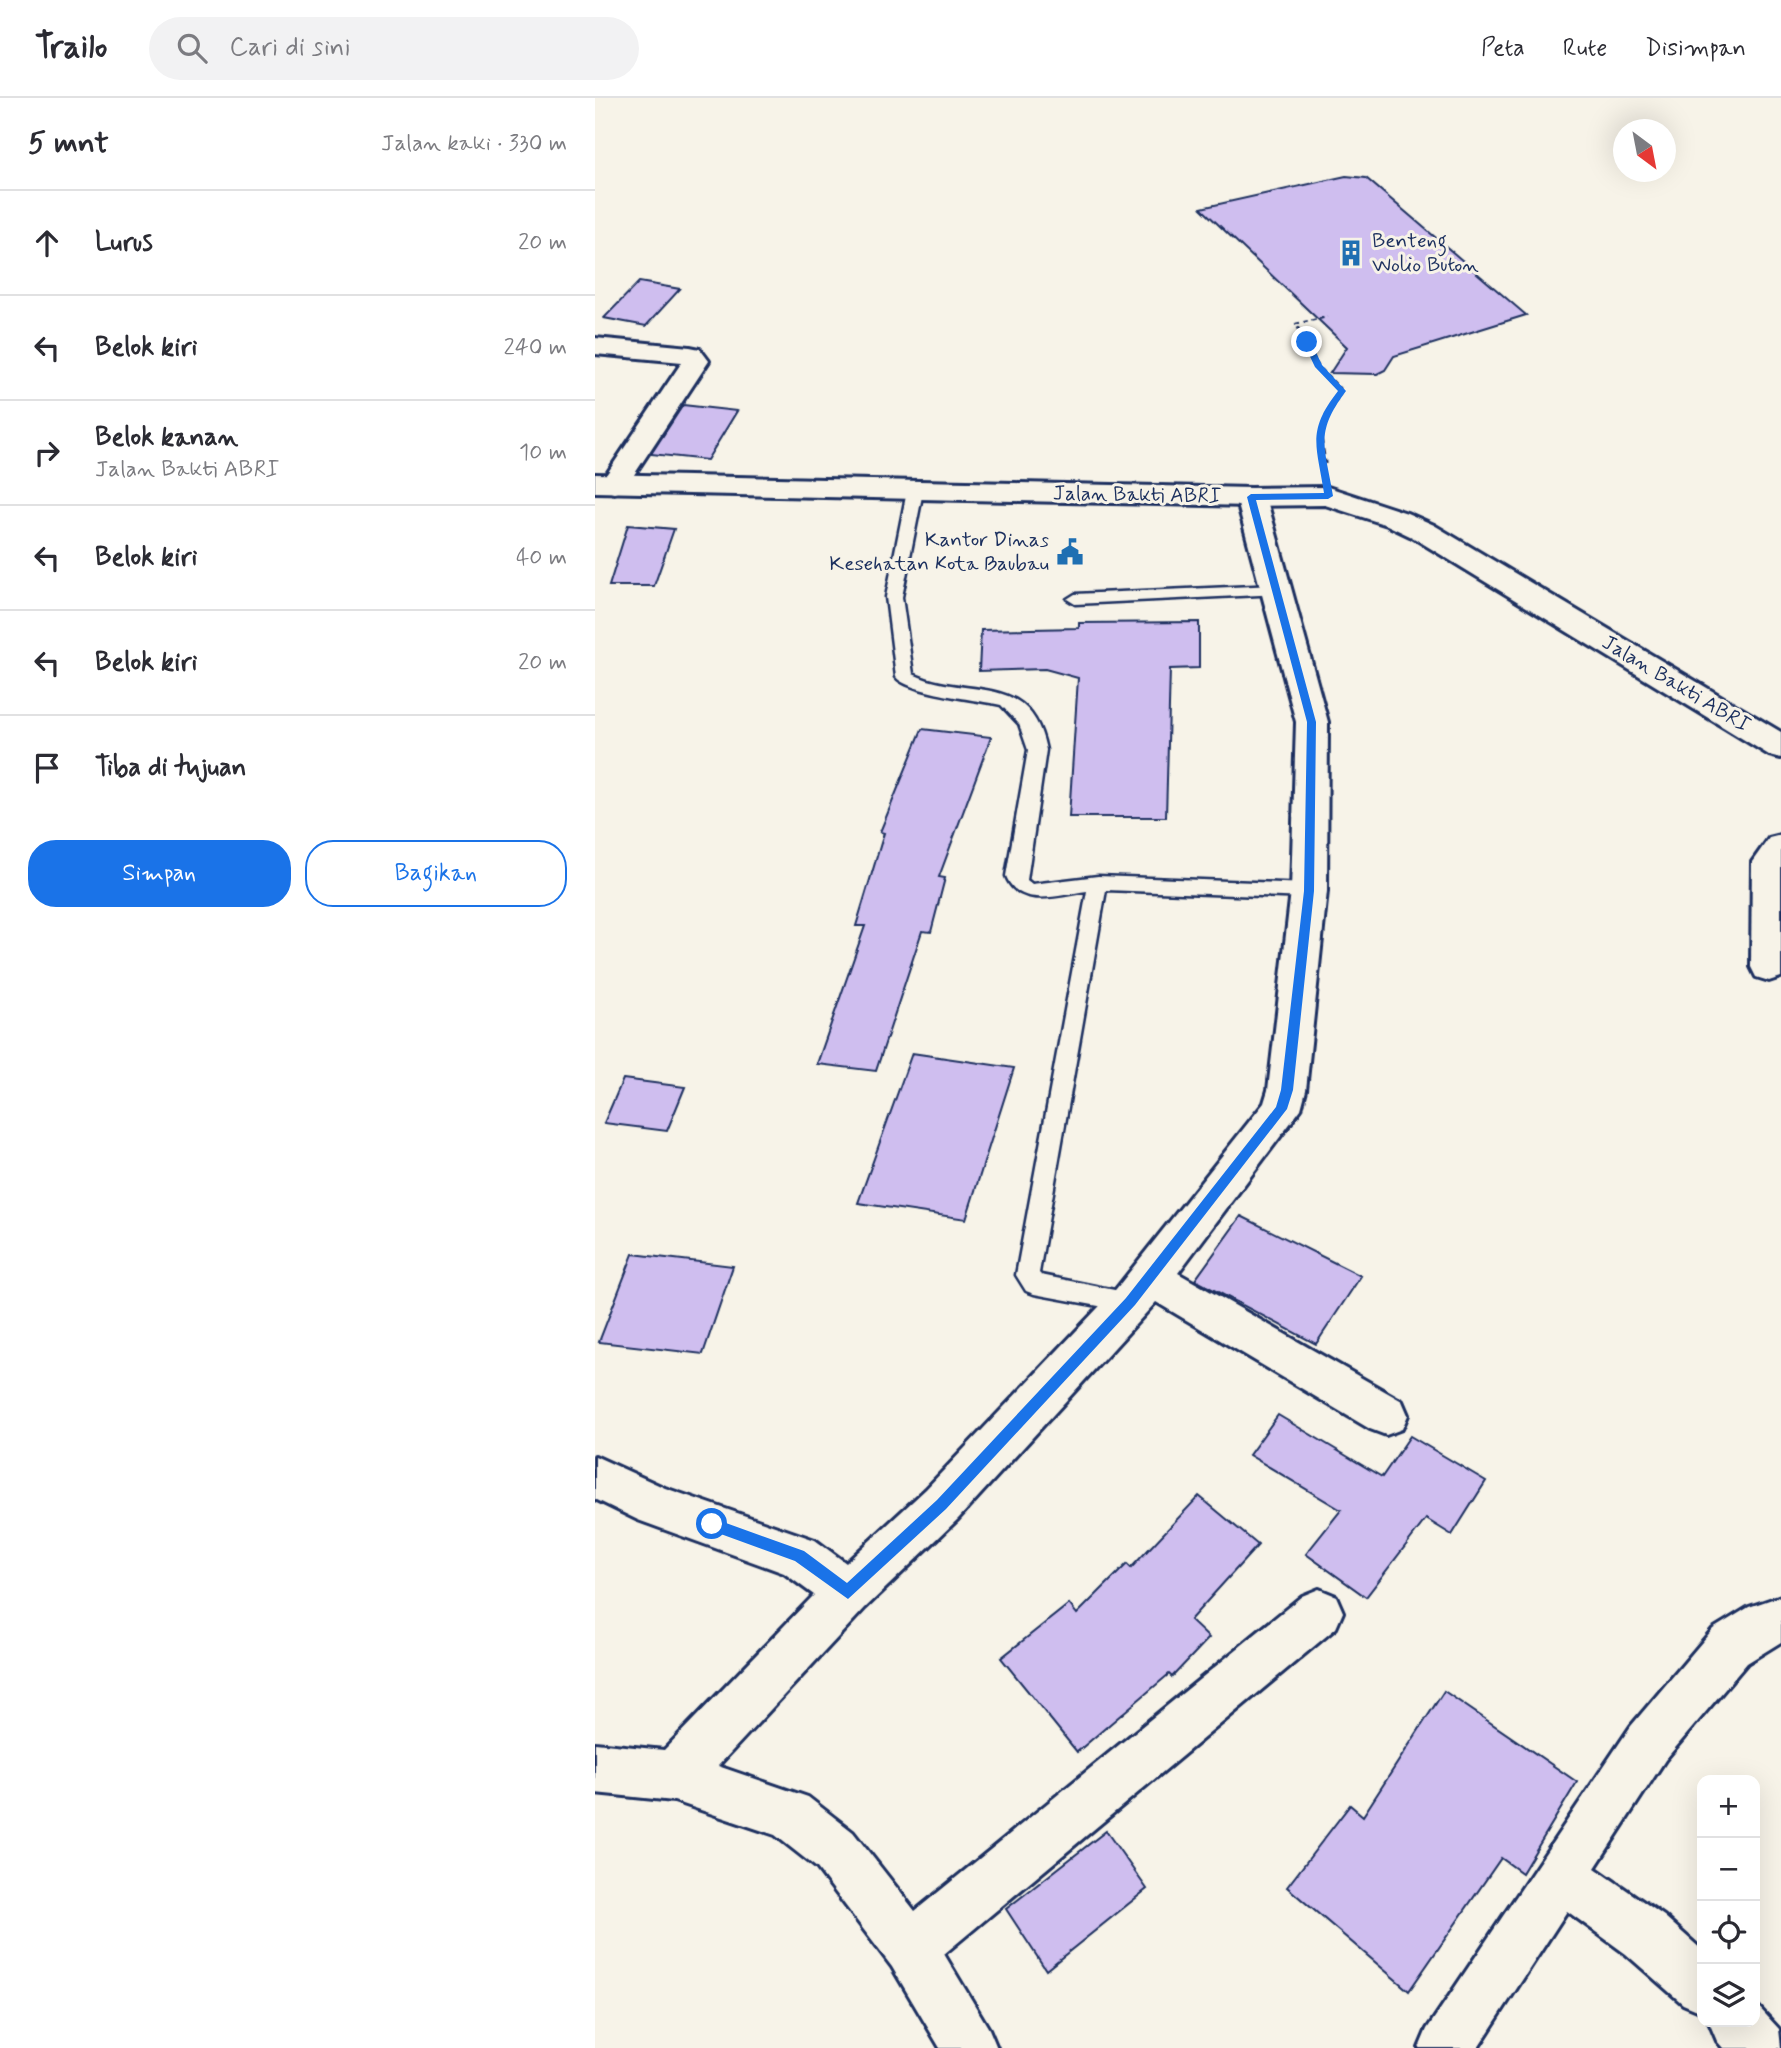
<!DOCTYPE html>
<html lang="id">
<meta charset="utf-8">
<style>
:root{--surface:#fff;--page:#f2f2f3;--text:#2b2b33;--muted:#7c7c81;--line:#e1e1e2;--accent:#1a73e8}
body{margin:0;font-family:Mynerve,sans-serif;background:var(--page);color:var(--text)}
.controls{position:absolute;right:21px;bottom:21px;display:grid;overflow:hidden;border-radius:14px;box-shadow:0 7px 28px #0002}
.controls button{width:63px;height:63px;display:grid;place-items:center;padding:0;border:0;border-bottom:2px solid var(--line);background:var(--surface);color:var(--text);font:35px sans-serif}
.compass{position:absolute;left:1018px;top:21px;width:63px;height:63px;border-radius:50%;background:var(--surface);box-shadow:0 7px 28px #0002;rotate:148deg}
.stop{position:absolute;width:21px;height:21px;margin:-16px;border:5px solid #1a73e8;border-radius:50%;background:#fff}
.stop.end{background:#1a73e8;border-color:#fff;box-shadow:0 2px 7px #0008}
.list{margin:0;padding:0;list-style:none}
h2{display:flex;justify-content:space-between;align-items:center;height:91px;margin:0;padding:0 28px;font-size:30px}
h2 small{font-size:23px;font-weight:400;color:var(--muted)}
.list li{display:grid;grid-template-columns:46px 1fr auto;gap:21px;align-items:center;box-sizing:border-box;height:105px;padding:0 28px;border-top:2px solid var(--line)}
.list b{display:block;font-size:26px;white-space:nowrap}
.list p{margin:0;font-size:23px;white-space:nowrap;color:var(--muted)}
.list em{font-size:23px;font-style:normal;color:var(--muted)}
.actions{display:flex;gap:14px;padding:21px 28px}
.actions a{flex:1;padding:16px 0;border:2px solid var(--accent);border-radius:28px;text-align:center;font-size:24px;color:var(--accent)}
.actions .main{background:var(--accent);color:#fff}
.icon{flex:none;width:38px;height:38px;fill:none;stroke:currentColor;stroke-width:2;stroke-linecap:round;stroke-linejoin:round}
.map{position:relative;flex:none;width:1186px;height:1950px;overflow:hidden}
header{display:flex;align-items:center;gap:42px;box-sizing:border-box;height:98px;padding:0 35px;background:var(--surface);border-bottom:2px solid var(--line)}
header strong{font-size:33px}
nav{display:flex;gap:38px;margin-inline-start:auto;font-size:24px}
.search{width:490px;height:63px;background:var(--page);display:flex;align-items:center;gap:18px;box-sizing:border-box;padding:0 24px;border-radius:38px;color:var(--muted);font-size:26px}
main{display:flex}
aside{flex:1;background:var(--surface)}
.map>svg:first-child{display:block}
.building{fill:#cfbeef;stroke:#1b2f5e;stroke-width:2}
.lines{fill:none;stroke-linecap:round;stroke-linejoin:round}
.service-casing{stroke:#1b2f5e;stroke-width:5}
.minor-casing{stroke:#1b2f5e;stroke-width:6}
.tertiary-casing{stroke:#1b2f5e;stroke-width:6}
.path-far1{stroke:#1b2f5e;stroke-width:2.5;stroke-dasharray:4.5 3.5;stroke-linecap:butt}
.path{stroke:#1b2f5e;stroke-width:3.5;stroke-dasharray:6 4.5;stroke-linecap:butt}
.service{fill:#f7f3e8;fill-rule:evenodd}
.minor{fill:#f7f3e8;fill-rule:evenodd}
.tertiary{fill:#f7f3e8;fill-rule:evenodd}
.route{fill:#1a73e8}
.labels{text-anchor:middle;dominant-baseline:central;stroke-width:6;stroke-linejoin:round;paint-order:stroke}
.far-poi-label{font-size:21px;fill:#1b2f5e;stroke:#f7f3e8;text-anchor:start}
.far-street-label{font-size:21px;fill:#1b2f5e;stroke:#f7f3e8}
</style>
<header>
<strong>Trailo</strong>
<div class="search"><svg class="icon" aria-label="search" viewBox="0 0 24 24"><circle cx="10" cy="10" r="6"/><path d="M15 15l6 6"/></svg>Cari di sini</div>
<nav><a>Peta</a><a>Rute</a><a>Disimpan</a></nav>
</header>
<main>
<aside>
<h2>5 mnt<small>Jalan kaki · 330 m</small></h2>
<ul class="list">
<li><svg class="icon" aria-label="ahead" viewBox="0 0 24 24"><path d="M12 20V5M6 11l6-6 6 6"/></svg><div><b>Lurus</b></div><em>20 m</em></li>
<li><svg class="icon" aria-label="left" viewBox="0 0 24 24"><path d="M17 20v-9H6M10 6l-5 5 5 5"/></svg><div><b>Belok kiri</b></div><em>240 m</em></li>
<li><svg class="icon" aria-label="right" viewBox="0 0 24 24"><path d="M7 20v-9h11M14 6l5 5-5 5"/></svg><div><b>Belok kanan</b><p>Jalan Bakti ABRI</p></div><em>10 m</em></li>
<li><svg class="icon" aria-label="left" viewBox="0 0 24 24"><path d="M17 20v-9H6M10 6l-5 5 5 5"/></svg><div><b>Belok kiri</b></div><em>40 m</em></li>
<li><svg class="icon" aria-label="left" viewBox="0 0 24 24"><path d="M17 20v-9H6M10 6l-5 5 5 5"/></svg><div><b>Belok kiri</b></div><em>20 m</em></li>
<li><svg class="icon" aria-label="arrive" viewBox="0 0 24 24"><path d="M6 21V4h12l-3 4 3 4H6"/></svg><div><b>Tiba di tujuan</b></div></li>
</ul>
<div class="actions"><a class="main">Simpan</a><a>Bagikan</a></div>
</aside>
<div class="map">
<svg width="1186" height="1950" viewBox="0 0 1186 1950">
<rect width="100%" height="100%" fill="#f7f3e8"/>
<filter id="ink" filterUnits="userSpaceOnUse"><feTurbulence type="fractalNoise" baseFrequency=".0143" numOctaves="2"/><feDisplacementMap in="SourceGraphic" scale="14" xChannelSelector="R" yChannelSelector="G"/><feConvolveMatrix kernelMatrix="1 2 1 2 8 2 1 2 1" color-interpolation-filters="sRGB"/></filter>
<g filter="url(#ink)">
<g class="building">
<path d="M751 78 771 80 931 217 799 258 790 272 782 276 735 275 752 249 606 110Z"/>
<path d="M44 184 85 191 51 228 9 220Z"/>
<path d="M88 307 142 313 112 362 56 356Z"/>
<path d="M33 427 79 431 59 488H14Z"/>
<path d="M604 524V570L575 571 571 719H474L483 580 450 571 384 573 386 532 484 530V525Z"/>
<path d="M327 631 396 639 344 779 350 780 336 834 327 833 281 973 222 966 270 828H261L289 735 285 734Z"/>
<path d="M317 955 419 970 371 1121 263 1105Z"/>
<path d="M28 981 90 989 72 1033 9 1025Z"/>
<path d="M646 1118 766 1178 721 1246 600 1182Z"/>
<path d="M38 1156 138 1168 108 1256 4 1244Z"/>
<path d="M683 1317 787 1379 815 1338 891 1383 857 1437 831 1421 771 1499 711 1456 746 1412 654 1357Z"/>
<path d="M604 1398 663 1447 595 1522 614 1540 577 1579 574 1576 482 1654 406 1560 474 1506 482 1516 532 1466 536 1470Z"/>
<path d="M849 1593 982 1684 927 1775 906 1760 814 1893 692 1789 755 1707 768 1718Z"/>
<path d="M511 1733 552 1791 451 1872 411 1811Z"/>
</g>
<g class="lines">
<g class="service-casing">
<g id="service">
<path d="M320 388 328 393 307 499 318 576C370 602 435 571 451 652L432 782 437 786 503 778 714 786 721 788 724 793 721 798 714 800 511 792 444 1175 446 1177 544 1197 548 1204 544 1211 536 1214 439 1196 431 1193 421 1177 492 793C464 797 424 811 411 778L433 652 424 626 406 607C385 602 313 595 301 579L291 499 312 393Z"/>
<path d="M681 487 689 492 687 496 480 506 472 501 480 496Z"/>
</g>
</g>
<g class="minor-casing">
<g id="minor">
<path d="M0 240 95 249 105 251 114 263 29 392 19 395 9 392 5 386 87 264 0 256Z"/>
<path d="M656 390 666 393 671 399 733 624 732 793 711 992 706 1011 583 1175 807 1303 813 1317 807 1331 791 1337 775 1331 561 1204 363 1421 270 1510 123 1668 213 1699 258 1734 320 1813 707 1498 724 1491 741 1498 748 1514 741 1530 349 1856 394 1931 402 1950H345L297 1869 222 1770 180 1737 79 1703 0 1695V1645L69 1652 219 1497 189 1475 43 1422 0 1401V1358L70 1390 220 1442 251 1465 331 1391 521 1191 669 1005 673 992 696 793 701 624 641 399 646 393Z"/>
<path d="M1186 737V879L1174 883 1161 879 1156 869 1157 764 1174 740Z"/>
<path d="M1186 1498V1544L1152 1565 1070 1662 1000 1770 1069 1818 1107 1852V1914L1088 1906 1031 1856 972 1813 883 1950H824L832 1931 1036 1628 1118 1531 1154 1509Z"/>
<path d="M1160 1905 1184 1931 1186 1950H1128L1122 1943 1114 1924H1160Z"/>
</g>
</g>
<g class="tertiary-casing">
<path id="tertiary" d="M0 376 656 390 733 389 812 415 839 427 1186 634V660L1174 657 817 439 792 427 730 407 656 408 0 394Z"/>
</g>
<path class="path-far1" d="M726 342 730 320 747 293 723 268 701 226 732 219"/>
<path class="path" d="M726 341 730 366"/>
<use href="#service" class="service"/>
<use href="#minor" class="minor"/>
<use href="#tertiary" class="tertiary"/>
</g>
</g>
<path class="route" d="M712 242 716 244 727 267 751 293C719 336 730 348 738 398L733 401 661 402 721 624 719 793 698 992 692 1011 540 1207 351 1411 253 1501 200 1463 112 1431V1422L117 1420 209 1453 252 1485 342 1402 531 1200 681 1009 686 992 709 793 712 624 652 399 656 396 729 395C722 348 711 334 743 293L720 269 708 244Z"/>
<defs>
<g id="building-bare" transform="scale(2.1)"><path d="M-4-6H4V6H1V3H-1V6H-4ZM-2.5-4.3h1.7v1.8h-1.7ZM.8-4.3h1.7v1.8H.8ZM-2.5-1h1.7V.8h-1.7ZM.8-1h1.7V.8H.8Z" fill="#1f6fb2" stroke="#f7f3e8" stroke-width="2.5" paint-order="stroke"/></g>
<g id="civic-bare" transform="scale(2.1)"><path d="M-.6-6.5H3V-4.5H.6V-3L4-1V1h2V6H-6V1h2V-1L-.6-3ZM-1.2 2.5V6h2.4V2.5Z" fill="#1f6fb2" stroke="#f7f3e8" stroke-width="2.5" paint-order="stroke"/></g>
</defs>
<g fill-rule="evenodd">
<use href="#building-bare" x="756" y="155"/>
<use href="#civic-bare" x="475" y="454"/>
</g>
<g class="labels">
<g class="far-poi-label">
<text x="777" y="143">Benteng<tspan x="777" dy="24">Wolio Buton</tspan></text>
<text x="454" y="442" text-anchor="end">Kantor Dinas<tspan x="454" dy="24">Kesehatan Kota Baubau</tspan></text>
</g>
<g class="far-street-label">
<text transform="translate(542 397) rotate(1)">Jalan Bakti ABRI</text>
<text transform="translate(1081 586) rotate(31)">Jalan Bakti ABRI</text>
</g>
</g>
</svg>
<div class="controls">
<button>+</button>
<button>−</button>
<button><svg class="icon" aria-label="locate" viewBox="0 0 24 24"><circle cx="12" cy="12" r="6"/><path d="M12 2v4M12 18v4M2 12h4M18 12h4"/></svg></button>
<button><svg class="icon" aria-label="layers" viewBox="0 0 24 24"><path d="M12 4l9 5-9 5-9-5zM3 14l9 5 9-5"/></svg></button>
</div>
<svg class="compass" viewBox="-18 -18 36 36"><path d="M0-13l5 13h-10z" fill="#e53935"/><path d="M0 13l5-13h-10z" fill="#7c7c81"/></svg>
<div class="stop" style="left:117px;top:1426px"></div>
<div class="stop end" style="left:712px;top:244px"></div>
</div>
</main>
